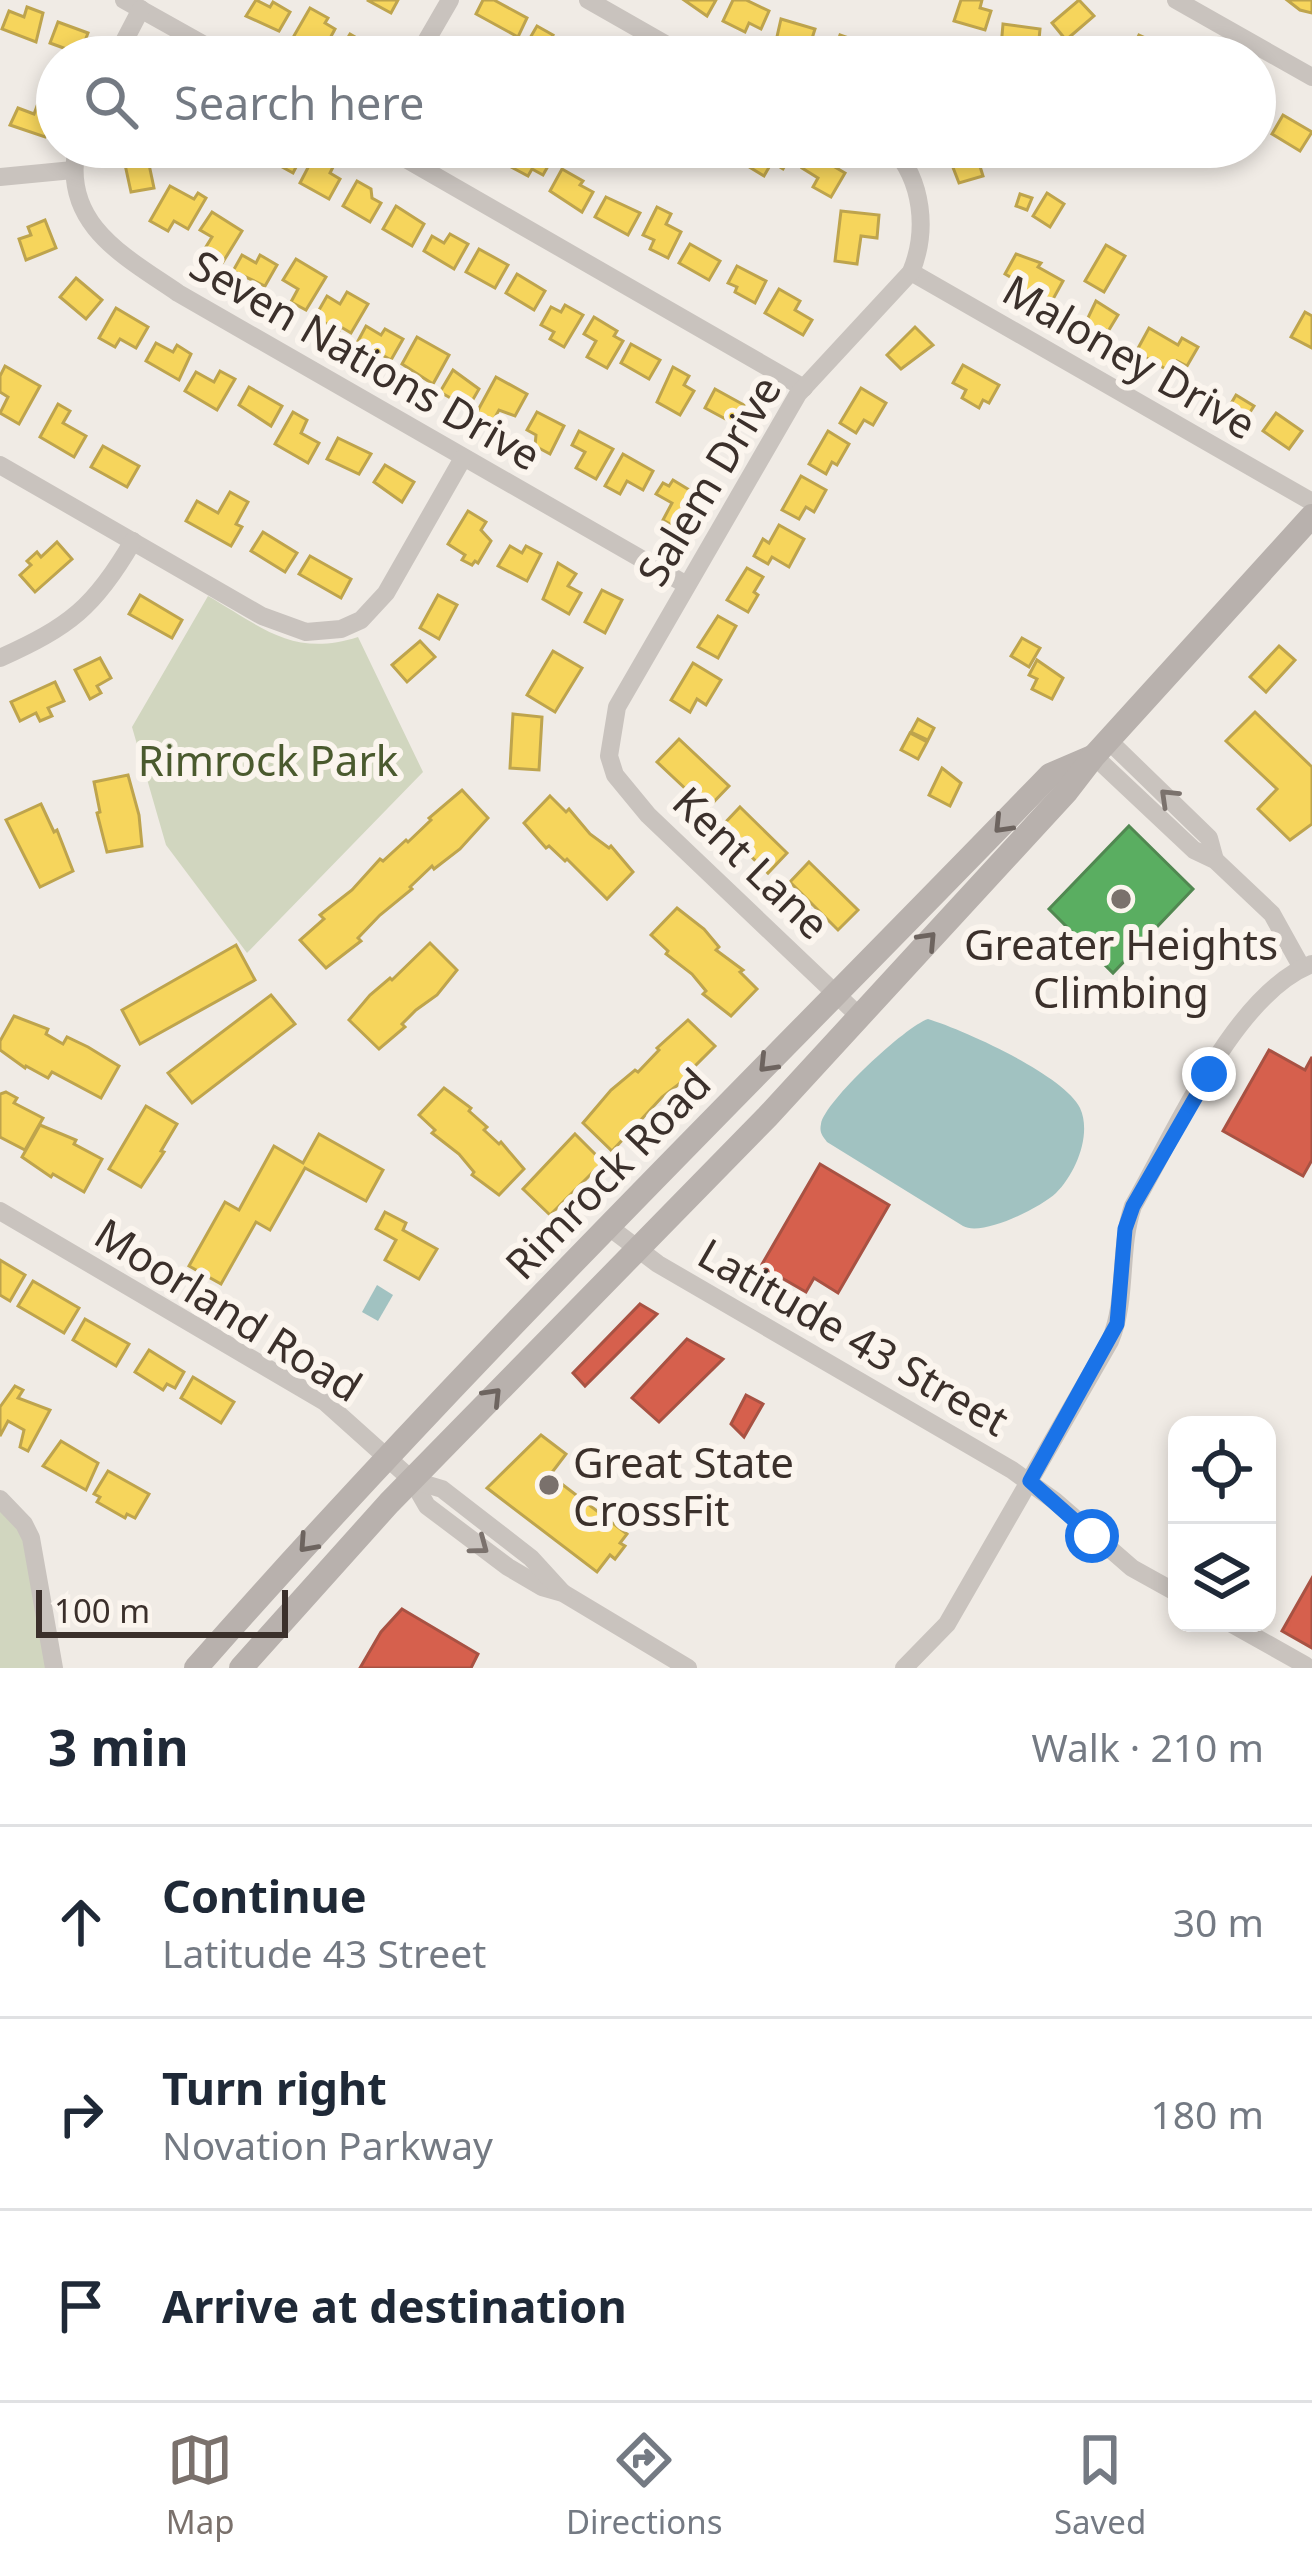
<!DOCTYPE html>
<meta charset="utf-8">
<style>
:root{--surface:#fff;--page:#f6f6f7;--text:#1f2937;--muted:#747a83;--line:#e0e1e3;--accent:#7a716c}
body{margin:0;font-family:"Noto Sans",sans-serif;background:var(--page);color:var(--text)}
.controls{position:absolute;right:36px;bottom:36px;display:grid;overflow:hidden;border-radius:24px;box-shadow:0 6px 18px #0003}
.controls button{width:108px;height:108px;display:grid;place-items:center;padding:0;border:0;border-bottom:3px solid var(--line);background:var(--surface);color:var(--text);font:60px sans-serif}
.scale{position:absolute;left:36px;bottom:30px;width:252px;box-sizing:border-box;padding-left:12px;border:6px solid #3b302b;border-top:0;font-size:33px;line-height:42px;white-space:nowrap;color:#3b302b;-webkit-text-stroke:9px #fbf5ee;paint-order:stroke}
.stop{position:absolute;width:36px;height:36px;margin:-27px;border:9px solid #1a73e8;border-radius:50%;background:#fff}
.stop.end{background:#1a73e8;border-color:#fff;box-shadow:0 3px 12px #0008}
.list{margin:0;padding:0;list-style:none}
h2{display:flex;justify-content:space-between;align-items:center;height:156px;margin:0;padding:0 48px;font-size:51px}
h2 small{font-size:39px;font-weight:400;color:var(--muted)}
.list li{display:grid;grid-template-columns:78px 1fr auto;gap:36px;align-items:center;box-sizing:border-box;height:192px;padding:0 48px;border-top:3px solid var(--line)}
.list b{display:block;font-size:45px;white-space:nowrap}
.list p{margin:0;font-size:39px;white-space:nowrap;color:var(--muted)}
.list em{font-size:39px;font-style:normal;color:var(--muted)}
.icon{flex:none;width:66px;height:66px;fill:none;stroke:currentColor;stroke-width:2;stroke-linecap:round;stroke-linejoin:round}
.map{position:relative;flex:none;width:1312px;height:1668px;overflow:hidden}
.search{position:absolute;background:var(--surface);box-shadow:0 6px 18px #0003;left:36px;right:36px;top:36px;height:132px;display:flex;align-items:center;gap:30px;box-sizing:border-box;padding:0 42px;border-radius:66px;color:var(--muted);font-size:45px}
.sheet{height:732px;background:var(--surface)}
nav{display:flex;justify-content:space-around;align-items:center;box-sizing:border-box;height:168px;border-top:3px solid var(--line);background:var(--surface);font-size:33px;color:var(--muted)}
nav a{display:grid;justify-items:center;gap:6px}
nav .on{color:var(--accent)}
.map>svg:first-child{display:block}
.green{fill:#d1d6bf}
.water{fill:#a1c2c1}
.homes{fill:#f6d55c;stroke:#bea44d;stroke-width:3}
.shops{fill:#d6604d;stroke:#a85243;stroke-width:3}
.public{fill:#5aae61;stroke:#518851;stroke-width:3}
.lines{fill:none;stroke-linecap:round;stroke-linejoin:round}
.minor{stroke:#c9c3be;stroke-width:18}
.major{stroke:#b8b1ad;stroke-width:24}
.oneway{stroke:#7b726d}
.oneway2{stroke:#6d645f}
.route{stroke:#1a73e8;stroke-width:15}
.poi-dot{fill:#7a716c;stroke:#fbf5ee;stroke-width:4.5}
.labels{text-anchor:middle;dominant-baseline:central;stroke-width:12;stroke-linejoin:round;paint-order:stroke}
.street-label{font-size:42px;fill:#3b302b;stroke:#fbf5ee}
.park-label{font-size:42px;fill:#4a5a2e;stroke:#fbf5ee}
.poi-label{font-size:42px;fill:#3b302b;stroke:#fbf5ee}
</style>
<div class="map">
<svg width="1312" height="1668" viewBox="0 0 1312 1668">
<rect width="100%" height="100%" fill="#f0ebe5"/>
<g class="green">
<path d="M208 596C262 627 293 658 358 637L423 772 247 953 166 845 132 727Z"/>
<path d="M0 1499 24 1524 54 1668H0Z"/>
</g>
<g class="water">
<path d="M928 1019C964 1030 1064 1075 1080 1108 1092 1134 1076 1173 1056 1193 1040 1208 982 1237 963 1226L827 1142C823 1136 819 1133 821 1124 825 1101 906 1026 928 1019Z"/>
<path d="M377 1285 393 1295 378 1321 362 1312Z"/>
</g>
<g class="homes">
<path d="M256 0 270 7 273 2 290 12 279 31 246 16Z"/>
<path d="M367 0H398L391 13Z"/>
<path d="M483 0H494L527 18 518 37 476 14Z"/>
<path d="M684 0H716L707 16Z"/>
<path d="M733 0H746L769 11 761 29 749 23 745 32 723 21Z"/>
<path d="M961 0H982L980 8 991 11 985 30 954 21Z"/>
<path d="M1079 0 1094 16 1066 40 1052 23Z"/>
<path d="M1287 0H1312V13L1300 10Z"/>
<path d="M27 7 43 13 36 42 2 29 9 11 24 17Z"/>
<path d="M310 8 328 18 325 23 335 29 321 55 291 41Z"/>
<path d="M781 19 815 29 809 48 776 41Z"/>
<path d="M58 22 88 33 80 54 50 43Z"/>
<path d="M1003 24 1040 29 1038 51 1001 47Z"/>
<path d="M537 26 553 35 547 45 562 57 520 55Z"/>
<path d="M350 34 367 44 365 47 377 54 375 57H336Z"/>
<path d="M840 35 868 45 864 57 833 54Z"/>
<path d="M1139 35 1174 51 1171 57 1128 56Z"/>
<path d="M37 106 55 114 45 137 10 125 18 108 34 114Z"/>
<path d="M1283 115 1312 132 1300 151 1272 134Z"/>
<path d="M269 147H299L305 150 293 173 264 157Z"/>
<path d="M475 147H505L498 160Z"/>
<path d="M522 147H531L552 159 543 175 532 169 528 176 511 167Z"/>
<path d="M704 147H737L729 161Z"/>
<path d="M756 147H781L792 153 783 169 772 162 764 176 746 165Z"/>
<path d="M965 147H974L983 176 959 183 947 152Z"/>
<path d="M811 153 845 173 831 197 813 187 818 178 802 168Z"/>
<path d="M147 155 154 188 131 192 124 160Z"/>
<path d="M314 156 333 167 330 173 340 179 329 199 300 183Z"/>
<path d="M562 169 583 181 580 185 593 192 582 212 550 191Z"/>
<path d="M357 181 371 189 372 198 381 203 370 222 343 206Z"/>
<path d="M170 186 194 199 198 193 206 198 188 229 174 221 168 231 150 221Z"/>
<path d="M1047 193 1064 204 1050 227 1033 216Z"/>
<path d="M1020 194 1032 198 1027 210 1016 206Z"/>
<path d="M606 197 640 213 628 235 595 217Z"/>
<path d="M396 206 424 224 412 246 383 229Z"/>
<path d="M657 207 671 214 666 224 681 232 668 258 650 249 654 240 643 235Z"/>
<path d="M841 211 879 215 877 238 861 236 857 264 835 261Z"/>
<path d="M212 212 242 231 223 262 204 250 212 237 200 230Z"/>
<path d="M45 220 56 248 26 260 19 239 31 235 28 227Z"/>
<path d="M450 234 468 244 454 269 424 251 432 236 444 243Z"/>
<path d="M690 244 720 261 709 280 679 263Z"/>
<path d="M1106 245 1125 256 1104 292 1085 281Z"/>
<path d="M479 249 508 265 495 288 466 272Z"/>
<path d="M1016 254 1041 263 1038 267 1063 281 1052 301 1033 290 1030 295 1014 286 1017 281 1005 274Z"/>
<path d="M242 255 256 263 260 255 277 265 265 286 233 271Z"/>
<path d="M296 259 326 277 306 310 291 302 298 289 283 280Z"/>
<path d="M737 266 766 281 755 303 735 292 737 287 728 283Z"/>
<path d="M517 274 545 291 534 310 506 293Z"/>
<path d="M76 278 102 300 86 319 60 297Z"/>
<path d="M779 289 800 301 795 310 812 320 803 335 765 313Z"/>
<path d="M347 292 368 304 351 333 341 327 339 331 315 317 327 296 340 304Z"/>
<path d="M1096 301 1118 315 1104 338 1085 324Z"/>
<path d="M565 305 583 315 564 347 550 339 554 332 541 325 551 307 561 312Z"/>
<path d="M116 308 148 327 136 348 120 339 115 347 99 338Z"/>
<path d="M1305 312 1312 316V348L1291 337Z"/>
<path d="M594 317 617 331 614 336 623 341 607 368 587 357 596 341 584 334Z"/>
<path d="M366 326 381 335 385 329 403 339 391 360 358 341Z"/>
<path d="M915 327 933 345 901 369 887 355Z"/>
<path d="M1149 328 1178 345 1182 338 1198 347 1187 366 1177 361 1171 372 1136 352Z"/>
<path d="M417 337 449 355 433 384 402 364Z"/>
<path d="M156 343 173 352 177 345 191 354 179 380 146 361Z"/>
<path d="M631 344 660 360 649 379 621 363Z"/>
<path d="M963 365 999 385 989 403 983 400 979 408 962 398 966 390 953 383Z"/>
<path d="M5 366 40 386 19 424 0 413 8 397 0 392V376Z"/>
<path d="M673 367 689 376 684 385 694 391 680 415 657 402Z"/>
<path d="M453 370 479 389 468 408 440 392Z"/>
<path d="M220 371 235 379 217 410 185 391 196 372 214 382Z"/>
<path d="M496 377 527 394 515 416 499 410 493 421 477 412Z"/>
<path d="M249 387 282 406 271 426 239 405Z"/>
<path d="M861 388 886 403 873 425 864 420 856 433 840 423Z"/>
<path d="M715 389 744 405 733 423 705 408Z"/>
<path d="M1236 395 1254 406 1243 423 1226 412Z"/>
<path d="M58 404 70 411 63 423 86 436 74 457 40 437Z"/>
<path d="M293 412 307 420 301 433 319 443 308 463 275 444Z"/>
<path d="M537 412 564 426 550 454 535 446 536 435 527 430Z"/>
<path d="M1276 413 1302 431 1289 449 1263 431Z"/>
<path d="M579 431 613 449 596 479 576 468 585 452 572 445Z"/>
<path d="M828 431 849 444 837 465 832 462 826 474 809 464Z"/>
<path d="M338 438 371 454 359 474 327 459Z"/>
<path d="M103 446 139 466 127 487 91 467Z"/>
<path d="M623 454 653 471 643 490 627 481 620 494 605 486Z"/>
<path d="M385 465 414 482 402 502 374 482Z"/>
<path d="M801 476 826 490 814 512 806 507 799 519 782 510Z"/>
<path d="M673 480 696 494 677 528 663 520 672 503 656 494 663 483 669 486Z"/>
<path d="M230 492 248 502 236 524 242 527 231 546 186 521 197 501 218 513Z"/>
<path d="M468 511 486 522 481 530 491 541 478 563 475 561 472 565 462 560 465 555 448 544Z"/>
<path d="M779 525 804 539 789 567 772 557 768 564 754 556 763 539 769 543Z"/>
<path d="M263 532 297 553 285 572 251 551Z"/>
<path d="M57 542 72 559 35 592 20 575 31 565 27 561 37 552 41 557Z"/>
<path d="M510 546 522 553 526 546 541 554 527 581 498 566Z"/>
<path d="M310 556 351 579 341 598 299 574Z"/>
<path d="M558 563 576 574 568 586 581 593 569 614 543 599Z"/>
<path d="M747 568 763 577 754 592 758 595 748 612 727 600Z"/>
<path d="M602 590 622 600 605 633 585 622Z"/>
<path d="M140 595 182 620 172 638 129 614Z"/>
<path d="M438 595 457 605 439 639 420 628Z"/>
<path d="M718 616 736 626 718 658 698 647Z"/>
<path d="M1022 638 1040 648 1029 667 1011 656Z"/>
<path d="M420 641 435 657 407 682 392 665Z"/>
<path d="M1279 646 1295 660 1266 692 1250 677Z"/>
<path d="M553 651 582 668 555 712 527 695Z"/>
<path d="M100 658 111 678 97 686 101 693 90 699 75 670Z"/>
<path d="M1037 660 1063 678 1052 699 1032 689 1037 679 1029 675Z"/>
<path d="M693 663 721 680 706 705 697 699 690 712 671 700Z"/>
<path d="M55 682 64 701 48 708 52 716 40 721 36 713 20 721 11 702Z"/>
<path d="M1255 712 1312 767V824L1290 840 1258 809 1277 789 1226 741Z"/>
<path d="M513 714 542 717 539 770 510 768Z"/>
<path d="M918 719 934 728 928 740 911 732Z"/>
<path d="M910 733 927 742 918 759 901 750Z"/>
<path d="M679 739 729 786 707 809 657 762Z"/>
<path d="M942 768 961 783 950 806 929 795Z"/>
<path d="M128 775 139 815 142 846 107 852 97 813 100 812 94 782Z"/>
<path d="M462 790 488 818 460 849 434 869 432 866 410 887 412 889 380 915 358 938 361 941 326 968 300 940 324 919 320 915 352 890 380 859 383 861 406 840 408 842 431 820 429 818Z"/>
<path d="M550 796 566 812 569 809 590 834 609 848 611 846 633 872 607 899 567 859 565 861 549 846 546 848 524 823Z"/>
<path d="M41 804 54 832 57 830 73 871 40 887 6 820Z"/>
<path d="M740 807 787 853 768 873 721 827Z"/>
<path d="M809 862 858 910 838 930 790 882Z"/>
<path d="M677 908 704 929 719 947 716 950 743 970 740 972 757 989 731 1016 703 994 706 991 692 974 666 954 668 951 651 935Z"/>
<path d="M430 943 457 970 437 995 416 1010 402 1024 405 1027 379 1049 349 1020 370 995 390 978 392 980Z"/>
<path d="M236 945 255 980 140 1044 122 1010Z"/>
<path d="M271 995 295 1024 192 1103 168 1073Z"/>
<path d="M14 1016 48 1029 46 1034 63 1044 67 1037 88 1047 119 1066 101 1098 52 1072 48 1078 26 1066 25 1068 0 1050V1041Z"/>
<path d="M688 1020 715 1046 693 1068 696 1071 662 1097 612 1151 583 1123 611 1090 635 1070 638 1072 659 1050 657 1048Z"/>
<path d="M444 1088 471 1108 469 1111 487 1127 484 1130 499 1144 501 1142 524 1169 499 1195 472 1175 474 1172 459 1154 432 1133 435 1130 419 1115Z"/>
<path d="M6 1092 17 1098 14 1103 43 1118 25 1150 0 1137V1094Z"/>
<path d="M146 1106 177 1124 161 1151 164 1152 141 1187 109 1169Z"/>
<path d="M40 1125 76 1140 74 1144 102 1159 84 1192 53 1174 51 1177 22 1157Z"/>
<path d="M319 1134 383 1170 366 1201 305 1168 270 1230 256 1222 221 1284 189 1266 225 1202 239 1210 274 1146 303 1163Z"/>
<path d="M575 1134 603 1162 550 1215 523 1189Z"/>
<path d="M385 1212 406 1223 403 1230 437 1249 419 1279 385 1260 396 1240 376 1229Z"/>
<path d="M0 1260 25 1275 10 1301 0 1295Z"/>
<path d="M33 1281 79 1308 64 1333 18 1306Z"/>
<path d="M85 1319 129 1344 116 1366 73 1340Z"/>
<path d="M149 1350 184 1372 175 1388 167 1384 163 1390 135 1372Z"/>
<path d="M193 1377 234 1402 221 1423 181 1398Z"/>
<path d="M15 1386 23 1390 18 1398 50 1410 28 1451 20 1447 24 1430 8 1421 0 1436V1407Z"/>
<path d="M541 1435 566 1454 550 1475 627 1534 620 1543 625 1546 615 1559 610 1555 597 1572 487 1488Z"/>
<path d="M61 1441 98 1463 86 1490 43 1466Z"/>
<path d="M108 1471 149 1494 135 1518 127 1514 125 1518 97 1502 100 1497 94 1494Z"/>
</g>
<g class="shops">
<path d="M1269 1050 1305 1070 1312 1057V1160L1303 1176 1223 1131Z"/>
<path d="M820 1164 889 1205 838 1293 814 1278 806 1292 761 1266Z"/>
<path d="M640 1304 657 1314 585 1386 573 1373Z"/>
<path d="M687 1339 723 1359 659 1422 632 1398Z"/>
<path d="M746 1395 763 1404 744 1437 731 1424Z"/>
<path d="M1312 1578V1648L1282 1631Z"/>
<path d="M402 1609 478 1654 471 1668H360L381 1632Z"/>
</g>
<path class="public" d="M1129 826 1193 889 1113 973 1049 909Z"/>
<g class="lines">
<g class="minor">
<path d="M124 0 226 57"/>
<path d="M588 0 688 57"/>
<path d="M1176 0 1312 77"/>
<path d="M116 57 141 9"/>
<path d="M417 57 450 0"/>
<path d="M77 147C61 224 124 256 178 293L685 584"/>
<path d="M385 147 804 388"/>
<path d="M0 177 73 170"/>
<path d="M911 272 1312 502"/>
<path d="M0 465 262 616 306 632 341 629 361 620 386 593 463 458"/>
<path d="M0 658C69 627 95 607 133 541"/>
<path d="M1109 741 1209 838 1215 860"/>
<path d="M1094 756 1194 850 1215 860 1272 914 1302 968"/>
<path d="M858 1015 648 815 615 775 609 756 617 707 798 394 911 272C928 231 923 181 892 147"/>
<path d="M0 1211 325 1402 412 1480 427 1506 508 1567 542 1587 563 1593 688 1668"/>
<path d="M609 1227 658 1264 1012 1470 1055 1501 1132 1568 1177 1593"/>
<path d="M412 1480 442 1489 531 1558 563 1593"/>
<path d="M0 1499 24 1524 31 1538 54 1668"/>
<path d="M1230 1623 1305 1665"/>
<path d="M904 1668 947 1624 1110 1341C1128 1298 1118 1250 1133 1206 1174 1135 1235 993 1312 964"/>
</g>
<g class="major">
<path d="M196 1668C468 1359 764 1071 1050 775L1092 757"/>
<path d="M241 1668 389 1503 767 1117 1067 791 1094 756 1312 516"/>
</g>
</g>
<defs><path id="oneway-chevron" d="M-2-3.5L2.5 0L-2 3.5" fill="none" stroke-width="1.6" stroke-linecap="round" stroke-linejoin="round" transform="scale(3)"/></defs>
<g class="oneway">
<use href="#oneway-chevron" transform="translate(1168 797) rotate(-136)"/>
<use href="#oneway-chevron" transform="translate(480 1546) rotate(37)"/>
</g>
<g class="oneway2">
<use href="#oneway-chevron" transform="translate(1002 825) rotate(134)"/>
<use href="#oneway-chevron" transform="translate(928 940) rotate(-47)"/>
<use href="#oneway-chevron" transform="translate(767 1064) rotate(134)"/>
<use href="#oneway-chevron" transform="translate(493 1396) rotate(-46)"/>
<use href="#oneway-chevron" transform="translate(307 1544) rotate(132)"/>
</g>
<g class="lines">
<path class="route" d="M1092 1536 1030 1481 1117 1324 1125 1229 1133 1206 1209 1074"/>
</g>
<g class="poi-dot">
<circle cx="1121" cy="899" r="12"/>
<circle cx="549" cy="1485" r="12"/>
</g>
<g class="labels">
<g class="street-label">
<text transform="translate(1130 356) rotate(30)">Maloney Drive</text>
<text transform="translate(366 359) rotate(30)">Seven Nations Drive</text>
<text transform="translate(708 480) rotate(-59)">Salem Drive</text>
<text transform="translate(752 862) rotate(44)">Kent Lane</text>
<text transform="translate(607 1173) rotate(-46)">Rimrock Road</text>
<text transform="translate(229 1309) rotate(32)">Moorland Road</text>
<text transform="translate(854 1336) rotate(30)">Latitude 43 Street</text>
</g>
<g class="park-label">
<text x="268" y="759">Rimrock Park</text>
</g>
<g class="poi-label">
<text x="1121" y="943">Greater Heights<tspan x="1121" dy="48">Climbing</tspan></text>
<text x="573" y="1461" text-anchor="start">Great State<tspan x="573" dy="48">CrossFit</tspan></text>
</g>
</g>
</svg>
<div class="controls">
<button><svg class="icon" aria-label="locate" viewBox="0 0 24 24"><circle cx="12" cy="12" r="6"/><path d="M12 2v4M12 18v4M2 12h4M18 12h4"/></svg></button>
<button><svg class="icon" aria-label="layers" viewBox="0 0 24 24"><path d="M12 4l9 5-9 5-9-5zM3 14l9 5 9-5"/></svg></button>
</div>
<div class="scale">100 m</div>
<div class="stop" style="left:1092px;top:1536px"></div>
<div class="stop end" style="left:1209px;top:1074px"></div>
<div class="search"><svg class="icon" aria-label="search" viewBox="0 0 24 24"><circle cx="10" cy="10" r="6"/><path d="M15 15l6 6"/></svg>Search here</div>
</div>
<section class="sheet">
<h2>3 min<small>Walk · 210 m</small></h2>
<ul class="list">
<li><svg class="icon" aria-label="ahead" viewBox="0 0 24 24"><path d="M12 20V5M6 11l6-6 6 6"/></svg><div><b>Continue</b><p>Latitude 43 Street</p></div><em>30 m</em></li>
<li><svg class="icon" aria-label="right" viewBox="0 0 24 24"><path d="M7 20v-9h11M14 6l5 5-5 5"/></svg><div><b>Turn right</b><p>Novation Parkway</p></div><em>180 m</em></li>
<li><svg class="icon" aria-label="arrive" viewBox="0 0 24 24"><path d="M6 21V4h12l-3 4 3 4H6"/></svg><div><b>Arrive at destination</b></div></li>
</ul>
</section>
<nav>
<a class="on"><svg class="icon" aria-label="map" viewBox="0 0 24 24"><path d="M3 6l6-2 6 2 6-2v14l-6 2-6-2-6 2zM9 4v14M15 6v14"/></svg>Map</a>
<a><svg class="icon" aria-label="directions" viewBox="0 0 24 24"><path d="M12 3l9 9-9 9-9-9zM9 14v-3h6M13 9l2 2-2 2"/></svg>Directions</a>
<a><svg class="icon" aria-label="saved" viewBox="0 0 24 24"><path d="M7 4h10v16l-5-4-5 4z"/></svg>Saved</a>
</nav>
